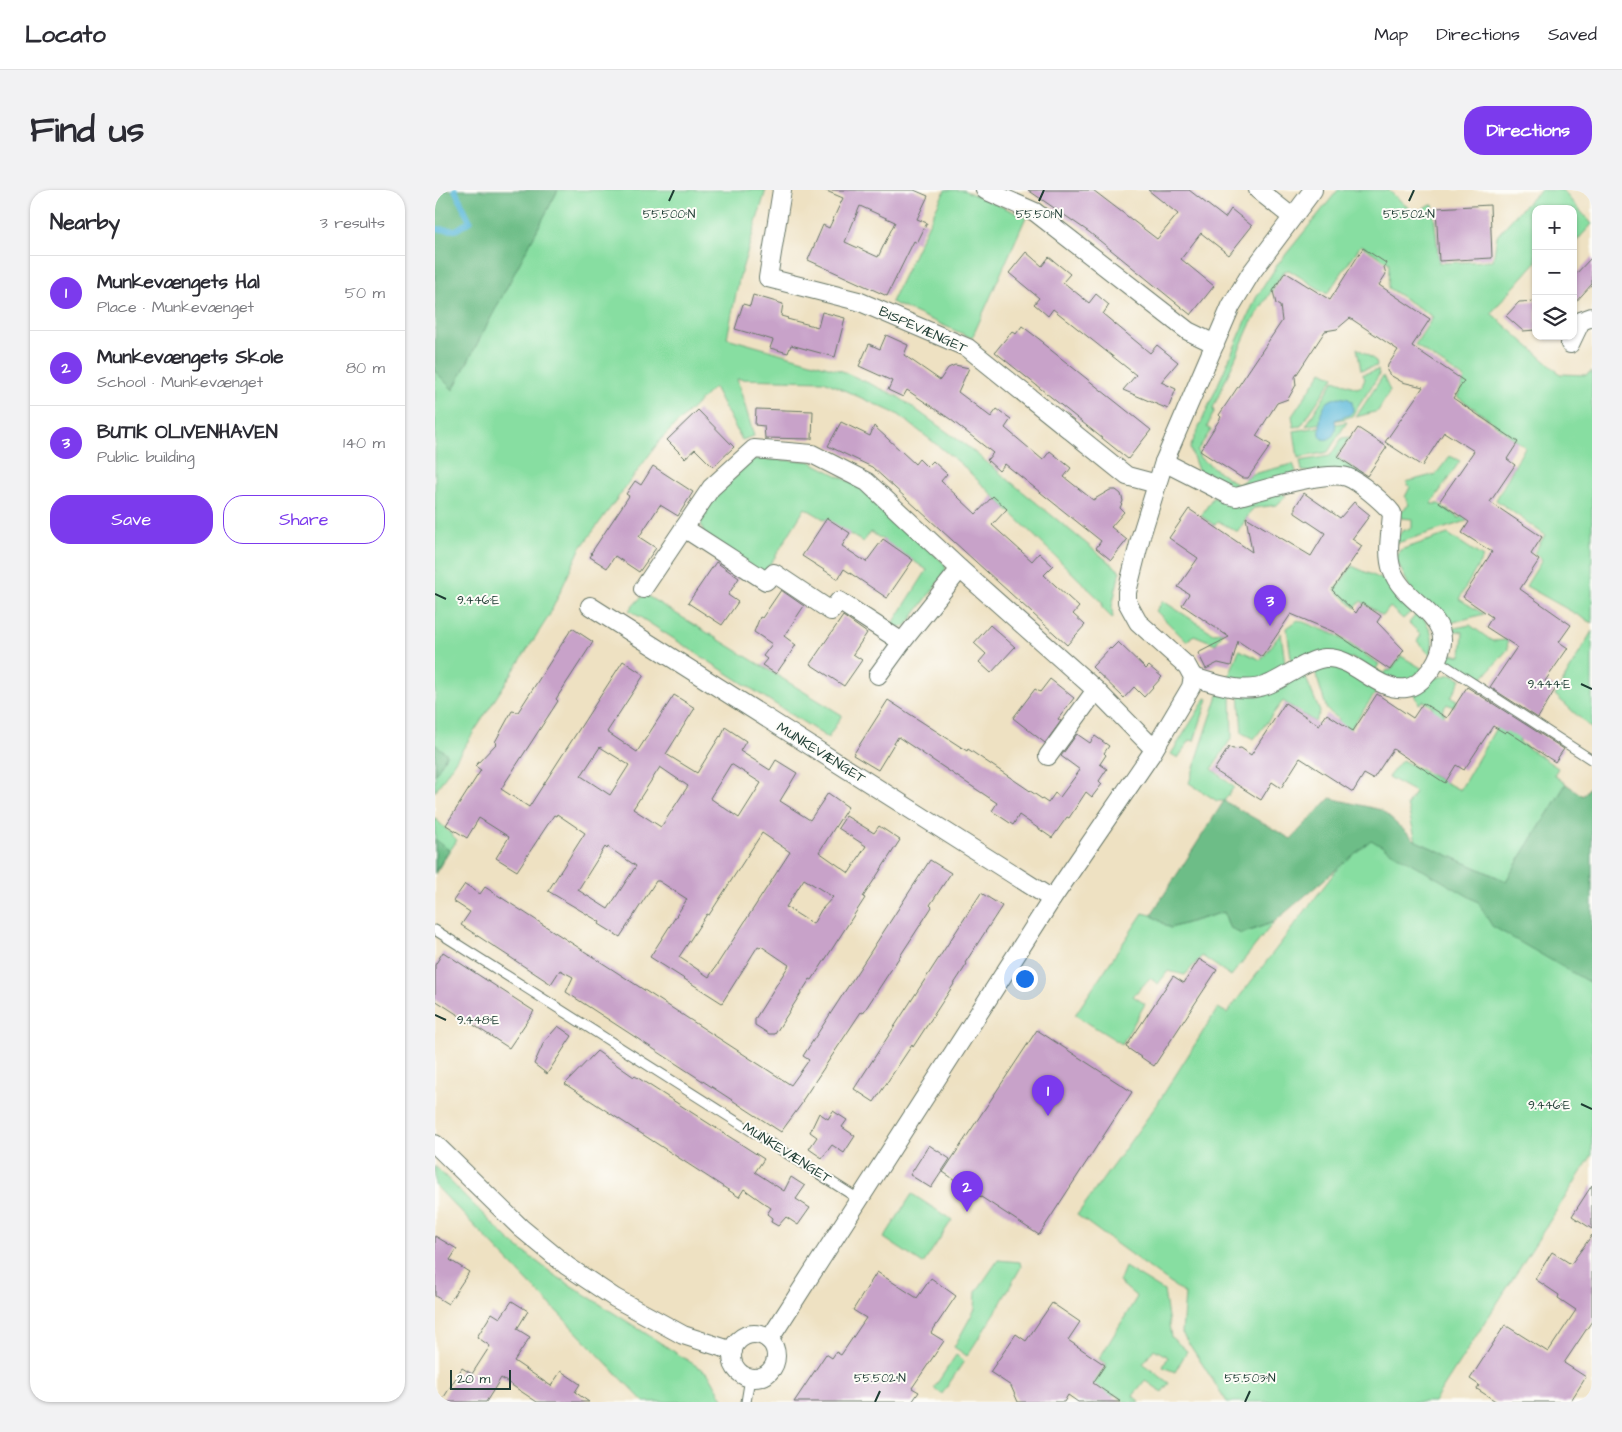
<!DOCTYPE html>
<meta charset="utf-8">
<style>
:root{--surface:#fff;--page:#f2f2f3;--text:#2b2b33;--muted:#7c7c81;--line:#e1e1e2;--accent:#7c3aed}
body{margin:0;font-family:"Architects Daughter",sans-serif;background:var(--page);color:var(--text)}
.controls{position:absolute;right:15px;top:15px;display:grid;overflow:hidden;border-radius:10px;box-shadow:0 1px 4px #0004}
.controls button{width:45px;height:45px;display:grid;place-items:center;padding:0;border:0;border-bottom:1px solid var(--line);background:var(--surface);color:var(--text);font:25px sans-serif}
.scale{position:absolute;left:15px;bottom:12px;width:61px;box-sizing:border-box;padding-left:5px;border:2px solid #1f3d34;border-top:0;font-size:14px;line-height:18px;white-space:nowrap;color:#1f3d34;-webkit-text-stroke:4px #fdfcf7;paint-order:stroke}
.you{position:absolute;left:589px;top:788px;width:18px;height:18px;margin:-12px;border:4px solid #fff;border-radius:50%;background:#1a73e8;box-shadow:0 0 0 8px #1a73e833}
.badge{display:grid;place-items:center;width:32px;height:32px;border-radius:50%;background:var(--accent);color:#fff;font-size:16px;font-weight:700}
.pin{position:absolute;translate:-50% -41px;filter:drop-shadow(0 1px 2px #0008)}
.pin::after{content:'';position:absolute;top:26px;width:18px;height:15px;background:inherit;clip-path:polygon(0 0,100% 0,50% 100%)}
.list{margin:0;padding:0;list-style:none}
h2{display:flex;justify-content:space-between;align-items:center;height:65px;margin:0;padding:0 20px;font-size:21px}
h2 small{font-size:16px;font-weight:400;color:var(--muted)}
.list li{display:grid;grid-template-columns:32px 1fr auto;gap:15px;align-items:center;box-sizing:border-box;height:75px;padding:0 20px;border-top:1px solid var(--line)}
.list b{display:block;font-size:19px;white-space:nowrap}
.list p{margin:0;font-size:16px;white-space:nowrap;color:var(--muted)}
.list em{font-size:16px;font-style:normal;color:var(--muted)}
.actions{display:flex;gap:10px;padding:15px 20px}
.actions a{flex:1;padding:11px 0;border:1px solid var(--accent);border-radius:20px;text-align:center;font-size:18px;color:var(--accent)}
.actions .main{background:var(--accent);color:#fff}
.icon{flex:none;width:28px;height:28px;fill:none;stroke:currentColor;stroke-width:2;stroke-linecap:round;stroke-linejoin:round}
.map{position:relative;flex:none;width:1157px;height:1212px;overflow:hidden;border-radius:20px}
header{display:flex;align-items:center;gap:30px;box-sizing:border-box;height:70px;padding:0 25px;background:var(--surface);border-bottom:1px solid var(--line)}
header strong{font-size:24px}
nav{display:flex;gap:28px;margin-inline-start:auto;font-size:18px}
.intro{display:flex;align-items:center;justify-content:space-between;box-sizing:border-box;height:120px;padding:0 30px}
h1{margin:0;font-size:35px}
.button{padding:12px 22px;border-radius:20px;background:var(--accent);color:#fff;font-size:18px;font-weight:700}
main{display:flex;gap:30px;padding:0 30px}
aside{flex:1;background:var(--surface);border-radius:20px;box-shadow:0 1px 4px #0004}
.map>svg:first-child{display:block}
.green{fill:#87dea1;stroke:#538e6a}
.forest{fill:#6dbd87;stroke:#467d5e}
.water{fill:#5cb9da;stroke:#3e7b87}
.lines{fill:none;stroke-linecap:round;stroke-linejoin:round}
.stream{stroke:#5cb9da;stroke-width:6}
.building{fill:#c8a2c9;fill-rule:evenodd}
.service-casing{stroke:#677666;stroke-width:11}
.minor-casing{stroke:#677666;stroke-width:20}
.service{stroke:#fff;stroke-width:9}
.minor{stroke:#fff;stroke-width:18}
.ticks{fill:none;stroke:#1f3d34;stroke-width:2}
.labels{text-anchor:middle;dominant-baseline:central;stroke-width:4;stroke-linejoin:round;paint-order:stroke}
.street-label{font-size:14px;fill:#1f3d34;stroke:#fdfcf7}
.ticks-label{font-size:12px;text-anchor:middle;fill:#1f3d34;stroke:#fdfcf7;stroke-width:4;stroke-linejoin:round;paint-order:stroke}
</style>
<header>
<strong>Locato</strong>
<nav><a>Map</a><a>Directions</a><a>Saved</a></nav>
</header>
<div class="intro"><h1>Find us</h1><a class="button">Directions</a></div>
<main>
<aside>
<h2>Nearby<small>3 results</small></h2>
<ul class="list">
<li><span class="badge">1</span><div><b>Munkevængets Hal</b><p>Place · Munkevænget</p></div><em>50 m</em></li>
<li><span class="badge">2</span><div><b>Munkevængets Skole</b><p>School · Munkevænget</p></div><em>80 m</em></li>
<li><span class="badge">3</span><div><b>BUTIK OLIVENHAVEN</b><p>Public building</p></div><em>140 m</em></li>
</ul>
<div class="actions"><a class="main">Save</a><a>Share</a></div>
</aside>
<div class="map">
<svg width="1157" height="1212" viewBox="0 0 1157 1212">
<rect width="100%" height="100%" fill="#fdfcf7"/>
<filter id="ink" filterUnits="userSpaceOnUse"><feTurbulence type="fractalNoise" baseFrequency=".02" numOctaves="2"/><feDisplacementMap in="SourceGraphic" scale="10" xChannelSelector="R" yChannelSelector="G"/><feConvolveMatrix kernelMatrix="1 2 1 2 8 2 1 2 1" color-interpolation-filters="sRGB"/></filter>
<filter id="wash" filterUnits="userSpaceOnUse"><feTurbulence type="fractalNoise" baseFrequency=".0096" numOctaves="4" result="noise"/><feDisplacementMap in="SourceGraphic" scale="20" xChannelSelector="R" yChannelSelector="G"/><feGaussianBlur stdDeviation="1.12" result="paint"/><feColorMatrix in="noise" values="0 0 0 0 0 0 0 0 0 0 0 0 0 0 0 0 0 1.4 0 .05"/><feComposite in="paint" operator="in"/></filter>
<g filter="url(#wash)">
<rect width="100%" height="100%" fill="#eee1c2"/>
<g class="green">
<path d="M123 0H331L304 89 292 148 407 181 462 206 533 257 685 381 677 417 678 429 667 418V412L525 273 464 225 389 191 302 189 319 246 307 250 279 197 226 249 145 359 114 426 0 602V181L18 199Z"/>
<path d="M510 0H528L591 27 537 148 456 112Z"/>
<path d="M903 0H953L982 25 991 16 998 15 1004 73 1058 71 1062 46 1084 21 1106 0H1127L1157 34 1138 55V19H1101V72L1056 123 1125 184 1151 185 1157 181V433L1091 396 1107 370 1099 363 1110 345 1061 310 1090 257 1040 219 1022 207 1030 189 980 155 998 127 953 98 954 73 926 55 892 104 854 80 849 81 815 135 778 218 779 222 772 237 776 240 762 261 765 268 803 295 818 284 858 274 861 281 856 288 801 301 764 283 755 258 821 108 843 74Z"/>
<path d="M922 158 941 171 942 176 926 180Z"/>
<path d="M943 180 944 185 917 226 909 229 871 236 899 190 922 198 927 196 930 189 928 184Z"/>
<path d="M887 181 899 187 866 236 859 237 857 226Z"/>
<path d="M948 186 955 201 943 221 921 227Z"/>
<path d="M912 232 893 262 863 268 859 241Z"/>
<path d="M915 247 901 267 930 286 927 289 867 281 865 271 895 266 907 248Z"/>
<path d="M1015 266 1025 271 996 314H1004L1024 328 1030 326 1035 330 962 353 961 350 967 341 977 338V329L966 328 965 322 974 315 970 307 975 297 971 292 1001 284Z"/>
<path d="M318 269 374 271 425 297 511 375 510 383 471 436 455 438 492 380 436 342 428 352 370 318 340 367 328 384 269 344 265 330 282 304Z"/>
<path d="M846 303 851 306 842 315 819 318 816 321 803 342 783 331 779 335 766 326 778 307 793 314Z"/>
<path d="M1013 344 1048 367 1024 409 1049 424 1008 435 974 396 961 369 965 360Z"/>
<path d="M917 376 953 392 980 418 968 429 955 417 948 426 926 411 920 418 900 400Z"/>
<path d="M209 404 407 525 393 548 194 420Z"/>
<path d="M728 411 778 443 788 442 781 454 759 445 752 452 721 421Z"/>
<path d="M983 422C995 435 1001 448 995 465L982 451 986 445 974 433Z"/>
<path d="M863 430 901 445 944 474 941 479 949 484 952 480 955 481 966 466 988 479 977 488 958 492 918 468 857 475 852 438Z"/>
<path d="M1035 435 1057 451 1072 450 1073 459 1046 490 1009 467 1011 463 1026 466 1028 442 1010 440Z"/>
<path d="M1157 441V539L1120 505Z"/>
<path d="M846 443 851 481 828 491H792L804 460 826 470Z"/>
<path d="M889 477H904L917 483 942 501 913 542 900 536 904 529 892 520 879 478Z"/>
<path d="M869 483 885 522 880 532 848 511 819 549 807 543 804 503 825 506Z"/>
<path d="M1017 484 1026 489 1016 507 1022 510 1018 517 1012 514 1007 521 1010 524 1003 534 993 527 998 517 989 511 984 514 979 502 997 489Z"/>
<path d="M789 502 796 505 797 547 777 579 799 597 789 611H782L754 593 783 505Z"/>
<path d="M771 508 773 509 759 551 755 550 743 568 736 564Z"/>
<path d="M1072 519 1093 533 1084 552 1123 578 1119 585 1131 594 1071 691 981 651 972 615 980 602 953 587 967 570 1025 600Z"/>
<path d="M0 628 22 650 0 684Z"/>
<path d="M936 635 1157 776V965L999 1212H792L747 1143 750 1104 642 1025 721 916 783 818 792 823Z"/>
<path d="M789 722 794 737 806 744 839 732 796 786 767 766 750 785 733 781 723 794 715 788 698 806 710 814 687 854 640 825 708 723 716 725 735 738Z"/>
<path d="M0 976 75 1051 118 1084 274 1184 290 1212H209L0 995Z"/>
<path d="M477 1004 517 1030 488 1074 449 1048Z"/>
<path d="M563 1070 585 1072 586 1077 560 1123 532 1166 519 1157 540 1119 541 1102Z"/>
<path d="M690 1077 729 1101 736 1147 752 1161 740 1182 728 1177 733 1167 719 1159 708 1174 734 1193 727 1202 710 1190 698 1206 705 1212H690L679 1204 673 1212H646L672 1174 664 1169 702 1107 684 1092Z"/>
<path d="M521 1165 529 1171 507 1204 499 1198Z"/>
</g>
<g class="forest">
<path d="M0 0H123L18 200 0 181Z"/>
<path d="M0 554 12 564 0 585Z"/>
<path d="M1131 594 1148 606 1157 594V794L1057 736 1043 712 936 650 839 732 806 744 794 737 789 722 735 738 716 725 789 611 856 649 895 608 946 620 981 651 1071 691Z"/>
<path d="M0 649 14 660 0 682Z"/>
</g>
<path class="water" d="M904 207 914 209 917 212 918 221 914 225 900 230C902 239 899 252 887 249 884 244 885 242 885 237 885 222 887 211 904 207Z"/>
<g class="lines">
<path class="stream" d="M0 39 21 40 35 31 20 0"/>
</g>
<g id="blocks">
<g class="building">
<path d="M389 0H479L493 6 482 29 492 33 482 53 479 51 452 106 373 70 388 35 394 38 408 8ZM425 16 460 32 443 67 410 52Z"/>
<path d="M593 0H658L722 49 743 24 713 0H754L790 28 796 19 817 36 794 65 766 43 746 69 779 96 756 125 654 42Z"/>
<path d="M1055 15 1057 68 1004 71 1001 18Z"/>
<path d="M928 58 951 73 949 77 951 84 944 95 995 129 977 156 1029 191 1018 208 1083 252 1072 269 1080 275 1055 312 1107 347 1096 364 1104 370 1085 399 1136 435 1124 452 1133 458 1110 491 1121 498 1103 528 1055 497 1082 457 1051 437 1057 427 1028 407 1057 362 1027 343 1034 332 1004 312 1039 261 1009 242 987 276 950 252 988 197 967 192 955 185 952 181 953 175 963 160 915 128 902 139 890 141 860 187 861 195 853 209 842 213 821 246 836 255 813 288H807L765 261 786 227 784 225 847 131 845 116 841 114 838 101 850 82 895 110Z"/>
<path d="M591 62 607 76 614 67 635 84 628 92 654 113 661 104 674 115 668 124 715 163 722 155 743 172 726 192 741 199 733 219 688 200 701 185 618 119 613 126 599 114 604 108 574 83Z"/>
<path d="M1157 67V94L1138 115V87Z"/>
<path d="M318 105 348 114 346 126 353 128 352 129 383 137 387 122 410 128 400 167 356 155 353 163 335 158 338 150 300 139 308 114 315 116Z"/>
<path d="M1101 111V140L1088 141 1071 126 1084 112Z"/>
<path d="M587 136 608 152 607 153 716 240 693 269 560 162 577 141 581 144Z"/>
<path d="M451 145 473 155 469 165 505 190 513 178 520 175 534 178 523 202 556 227 562 219 576 229 570 238 608 270 615 261 636 278 629 287 658 310 675 300H681L686 304 688 311 685 318 689 322 676 337 692 350 676 370 661 358 666 351 570 274 564 281 552 270 558 263 515 229 472 200 468 207 453 200 457 191 424 176 434 154 445 159Z"/>
<path d="M321 219 378 221 377 249 330 248 329 236 320 235Z"/>
<path d="M263 220 299 257 278 277 260 259 250 268 232 250Z"/>
<path d="M406 232 435 246 439 236 480 274 484 269 492 277 498 271 512 284 506 291 541 324 558 306 572 319 557 335 597 371 604 363 618 376 609 385 644 417 638 424 650 435 632 455 437 277 393 256Z"/>
<path d="M923 238 952 257 932 286 903 267Z"/>
<path d="M218 276 258 302 243 326 225 315 204 347 221 358 204 382 180 366 172 378 155 367 157 364 156 363 194 306 191 304 200 291 206 295Z"/>
<path d="M869 303 905 328 919 312 935 325 917 349 927 356 897 400 921 423 927 413 946 426 942 432 969 460 955 480 899 442 856 424 827 467 803 451 796 476 783 473 771 479 763 463 794 447 747 415 754 404 743 397 763 368 734 348 754 319 817 362 811 327 876 366 890 343 860 323V317Z"/>
<path d="M392 328 415 343 407 356 431 372 448 349 478 370 452 408 409 379 403 389 367 366Z"/>
<path d="M281 372 304 388 293 405 303 412 287 435 253 413Z"/>
<path d="M346 400 369 416 349 446 361 455 341 484 327 475 332 469 328 466 337 454 319 442 325 427 327 428Z"/>
<path d="M408 426 432 443 418 464 427 470 409 496 375 474Z"/>
<path d="M555 435 580 457 556 483 544 472 551 464 539 453Z"/>
<path d="M137 438 158 452 121 509 123 511 66 599 94 617 188 471 209 485 172 542 202 562 239 505 260 518 231 564 262 583 285 546 286 547 290 537 311 551 305 561 335 580 341 570 362 583 345 611 375 630 393 603 413 617 384 662 414 683 431 656 403 638 411 626 439 643 444 636 465 650 428 707 430 708 377 790 375 789 340 844H334L320 835V829L354 775 326 756 325 757 323 756 287 813 215 767 252 709 224 691H221L185 747 164 734 165 732 113 701 150 643 122 624 121 626 119 625 82 681 61 668 74 647 44 628 32 648 11 635 46 580 40 576 62 553 60 552 77 521 83 522ZM165 557 194 575 175 605 146 586ZM296 574 326 593 304 628 275 608ZM225 577 253 596 226 637 198 619ZM327 643 355 662 274 787 244 767 272 724 274 725ZM170 657 172 659 173 657 201 676 173 719 143 700ZM369 689 398 707 386 720 378 734 351 717Z"/>
<path d="M683 452 711 479 714 476 727 487 709 507 699 497 689 508 657 477 675 458 676 459Z"/>
<path d="M615 489 639 508 623 529 626 531 610 553 578 528 600 499 605 502Z"/>
<path d="M1032 497 1129 559 1120 572 1072 541 1070 543 1058 536 1029 580 1021 575 1010 593 958 559 938 589 929 584 918 602 865 568 846 598 837 592 826 610 779 580 794 557 798 559 806 558 816 565 850 513 884 535 892 524 918 541 942 504 978 528 988 513 1012 528Z"/>
<path d="M453 510 532 561 533 559 613 613 620 603 625 607 645 580 626 566 642 544 655 553 660 546 674 556 669 563 671 565 665 574 672 579 664 591 667 594 657 607 651 602 634 628 632 627 617 648 584 625 578 635 557 621 562 613 463 547 443 580 418 565Z"/>
<path d="M495 670 516 683 495 715 497 717 428 823 426 822 367 911 368 912 346 942 131 802 138 787 125 780 116 794 26 735 35 722 18 711 30 694 45 704 50 697 356 895 374 870 368 866Z"/>
<path d="M546 703 567 716 530 773 532 774 478 857 477 855 439 912 419 899Z"/>
<path d="M8 762 99 821 74 858 0 810V775Z"/>
<path d="M764 769 782 780 719 876 691 857 738 786 749 793Z"/>
<path d="M123 836 137 846 112 884 99 874 109 852Z"/>
<path d="M602 840 697 902 604 1045 508 982Z"/>
<path d="M162 861 199 887 200 886 329 969 320 982 349 1001 356 987 370 996 361 1009 375 1018 363 1035 351 1027 343 1036 336 1032 337 1028 332 1024 336 1018 309 999 304 1007 130 894Z"/>
<path d="M398 921 412 930 407 937 420 946 409 963 397 955 387 968 374 959 382 947 375 942 384 923 393 929Z"/>
<path d="M494 955 515 969 496 998 475 985Z"/>
<path d="M1157 995V1039L1137 1026Z"/>
<path d="M1157 1045V1131L1129 1173 1151 1187 1135 1212H1062L1042 1199 1044 1195 1035 1189 1070 1135 1113 1162 1141 1120 1123 1108 1124 1105 1100 1089 1117 1062 1136 1074Z"/>
<path d="M0 1046 22 1059 15 1070 34 1082 13 1114 0 1106Z"/>
<path d="M442 1082 482 1108 496 1088 521 1106 496 1143 509 1151 477 1198 484 1202 477 1212H359L391 1164 397 1168 401 1162 406 1165 431 1128 418 1120Z"/>
<path d="M77 1111 93 1121 82 1139 95 1147 79 1171 116 1196 126 1181 145 1194 140 1202 154 1212H102L66 1188 51 1212H6L27 1178 37 1184 55 1156 42 1147 57 1123 65 1128Z"/>
<path d="M617 1113 645 1132 633 1150 670 1175 658 1193 686 1212H643L633 1205 629 1212H583L576 1196 555 1182 581 1144 591 1151Z"/>
</g>
</g>
</g>
<g filter="url(#ink)">
<use href="#blocks" fill-opacity="0" stroke="#677666" stroke-width="1"/>
<g class="lines">
<g class="service-casing">
<g id="service">
<path d="M1002 470 1157 570"/>
<path d="M0 740 425 1010"/>
<path d="M311 1212 315 1188"/>
</g>
</g>
<g class="minor-casing">
<g id="minor">
<path d="M347 0 333 88 423 111 533 158 692 286 722 294"/>
<path d="M550 0 600 22 753 141 780 154"/>
<path d="M823 0 857 27"/>
<path d="M1135 154 1146 131 1157 127"/>
<path d="M729 272 794 305 801 307C824 301 891 280 912 287 924 291 949 313 957 323 956 341 951 363 957 380 970 418 1031 427 997 478 991 486 981 497 971 498 941 502 919 466 890 468 878 469 866 477 855 483 848 487 840 492 832 495 807 504 781 494 758 487"/>
<path d="M249 338 331 391 339 383 396 421 404 411 467 452 525 379"/>
<path d="M208 399 276 298 319 259 377 264 432 292 525 379 661 500 719 559"/>
<path d="M155 416 617 709"/>
<path d="M443 485 467 452"/>
<path d="M613 566 661 500"/>
<path d="M0 954 86 1038 132 1076 180 1108 248 1145 298 1161"/>
<circle cx="319" cy="1166" r="22"/>
<path d="M334 1150 617 709 717 563 756 497 758 487 752 476 703 432 692 412V402L706 346 729 272 796 116 816 83 878 0"/>
</g>
</g>
<use href="#service" class="service"/>
<use href="#minor" class="minor"/>
</g>
</g>
<path class="ticks" d="M234 11 239 0M604 11 609 0M974 11 979 0M0 404 11 409M1146 494 1157 499M0 825 11 830M1146 914 1157 919M440 1212 445 1201M810 1212 815 1201"/>
<g class="labels">
<g class="street-label">
<text transform="translate(488 140) rotate(24)">BISPEVÆNGET</text>
<text transform="translate(386 563) rotate(32)">MUNKEVÆNGET</text>
<text transform="translate(352 963) rotate(32)">MUNKEVÆNGET</text>
</g>
</g>
<g class="ticks-label">
<text x="234" y="28">55.500°N</text>
<text x="604" y="28">55.501°N</text>
<text x="974" y="28">55.502°N</text>
<text x="43" y="414">9.446°E</text>
<text x="1114" y="498">9.444°E</text>
<text x="43" y="834">9.448°E</text>
<text x="1114" y="919">9.446°E</text>
<text x="445" y="1192">55.502°N</text>
<text x="815" y="1192">55.503°N</text>
</g>
</svg>
<div class="controls">
<button>+</button>
<button>−</button>
<button><svg class="icon" aria-label="layers" viewBox="0 0 24 24"><path d="M12 4l9 5-9 5-9-5zM3 14l9 5 9-5"/></svg></button>
</div>
<div class="scale">20 m</div>
<div class="you"></div>
<div class="pin badge" style="left:613px;top:926px">1</div>
<div class="pin badge" style="left:532px;top:1022px">2</div>
<div class="pin badge" style="left:835px;top:436px">3</div>
</div>
</main>
